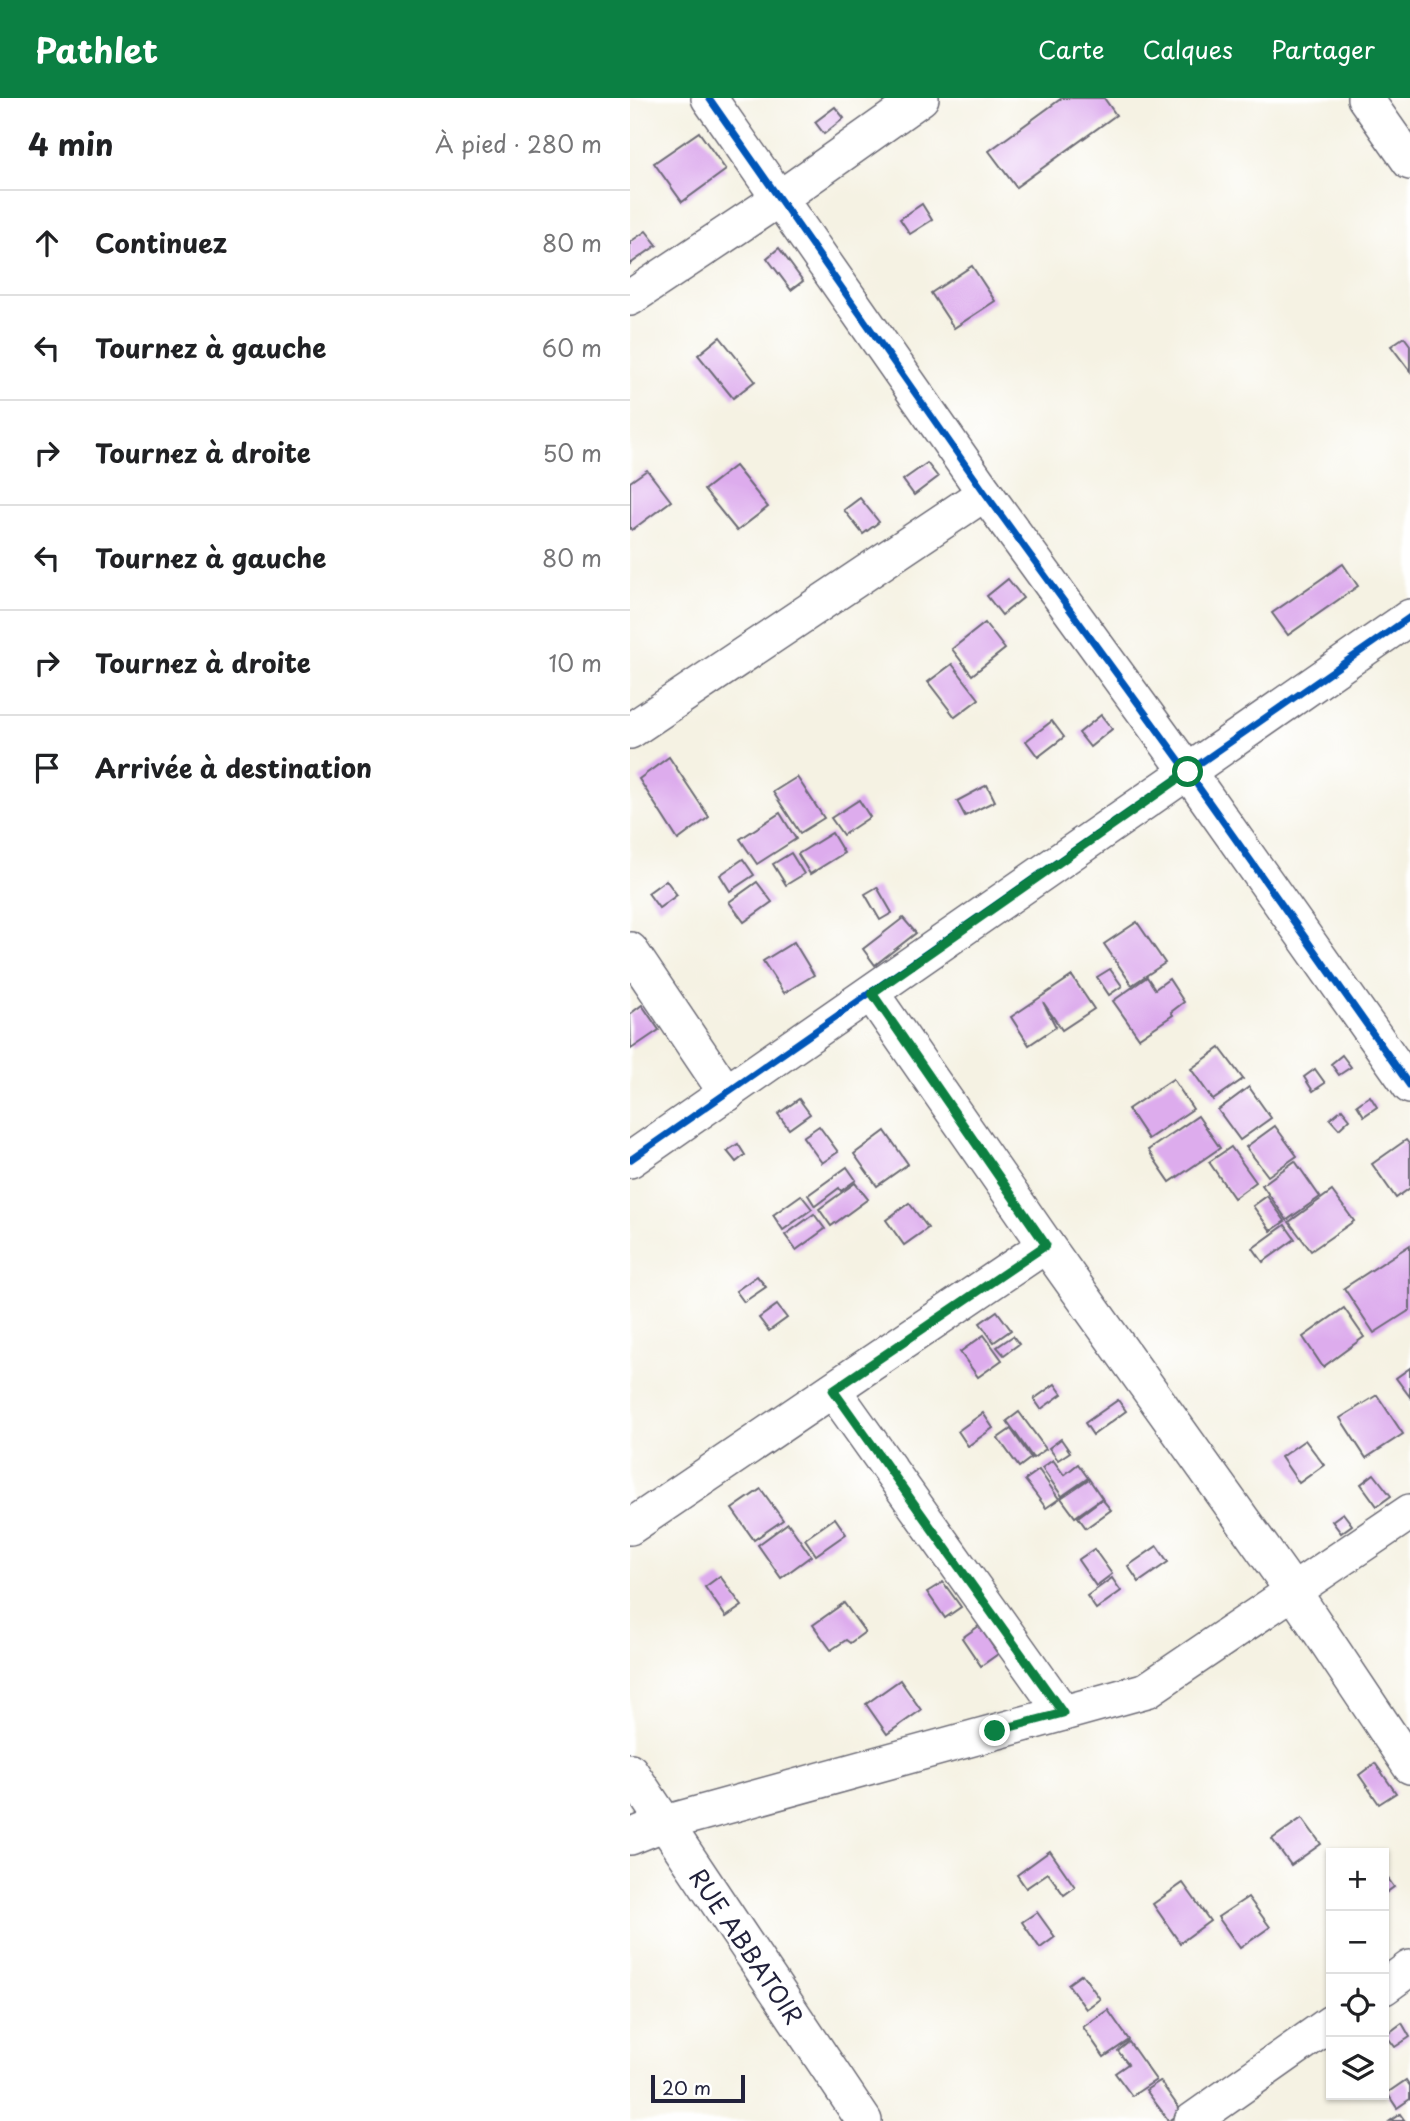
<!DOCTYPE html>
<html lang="fr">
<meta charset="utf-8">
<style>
:root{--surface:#fff;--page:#f6f6f6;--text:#202124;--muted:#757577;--line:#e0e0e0;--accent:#0b8043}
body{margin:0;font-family:"Playpen Sans",sans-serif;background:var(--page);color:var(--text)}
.controls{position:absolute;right:21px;bottom:21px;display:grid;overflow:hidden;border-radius:0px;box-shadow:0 2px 5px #0004}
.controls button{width:63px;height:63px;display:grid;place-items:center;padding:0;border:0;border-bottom:2px solid var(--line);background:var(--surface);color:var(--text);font:35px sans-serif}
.scale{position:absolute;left:21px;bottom:18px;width:94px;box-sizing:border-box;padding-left:7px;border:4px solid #22223b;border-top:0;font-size:19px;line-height:24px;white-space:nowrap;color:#22223b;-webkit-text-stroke:5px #fff;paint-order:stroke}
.stop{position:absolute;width:21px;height:21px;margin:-16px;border:5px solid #0b8043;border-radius:50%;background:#fff}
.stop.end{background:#0b8043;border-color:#fff;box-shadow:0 2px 7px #0008}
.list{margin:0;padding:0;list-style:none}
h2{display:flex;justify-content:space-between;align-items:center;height:91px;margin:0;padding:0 28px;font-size:30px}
h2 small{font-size:23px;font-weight:400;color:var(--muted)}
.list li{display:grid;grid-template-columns:46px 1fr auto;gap:21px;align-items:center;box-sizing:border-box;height:105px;padding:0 28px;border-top:2px solid var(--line)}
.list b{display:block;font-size:26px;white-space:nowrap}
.list em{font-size:23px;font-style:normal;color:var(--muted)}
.icon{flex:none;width:38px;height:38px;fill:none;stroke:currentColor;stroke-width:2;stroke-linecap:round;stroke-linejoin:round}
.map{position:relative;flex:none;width:780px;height:2023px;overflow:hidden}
header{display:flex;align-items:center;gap:42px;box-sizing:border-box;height:98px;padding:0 35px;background:var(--accent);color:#fff}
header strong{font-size:33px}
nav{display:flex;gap:38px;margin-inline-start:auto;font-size:24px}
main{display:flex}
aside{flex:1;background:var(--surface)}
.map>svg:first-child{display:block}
.building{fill:#ddaced}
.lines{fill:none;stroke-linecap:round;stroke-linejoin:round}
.street-casing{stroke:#6c6b76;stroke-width:38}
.street{stroke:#fff;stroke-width:35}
.cycleway-casing{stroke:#fff;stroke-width:11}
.cycleway{stroke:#0057b8;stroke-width:7}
.route{stroke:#0b8043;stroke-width:9}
.labels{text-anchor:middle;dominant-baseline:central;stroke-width:5;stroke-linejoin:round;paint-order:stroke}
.street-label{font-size:24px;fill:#22223b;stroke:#fff}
</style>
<header>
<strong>Pathlet</strong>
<nav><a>Carte</a><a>Calques</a><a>Partager</a></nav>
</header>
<main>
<aside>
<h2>4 min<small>À pied · 280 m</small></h2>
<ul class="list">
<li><svg class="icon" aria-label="ahead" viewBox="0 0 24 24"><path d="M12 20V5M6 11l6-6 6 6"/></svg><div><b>Continuez</b></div><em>80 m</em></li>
<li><svg class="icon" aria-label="left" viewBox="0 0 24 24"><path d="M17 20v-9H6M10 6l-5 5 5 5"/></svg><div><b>Tournez à gauche</b></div><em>60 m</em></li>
<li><svg class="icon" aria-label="right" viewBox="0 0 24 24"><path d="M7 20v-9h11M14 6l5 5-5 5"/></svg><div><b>Tournez à droite</b></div><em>50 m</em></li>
<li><svg class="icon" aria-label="left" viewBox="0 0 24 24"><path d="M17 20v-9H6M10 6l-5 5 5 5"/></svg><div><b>Tournez à gauche</b></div><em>80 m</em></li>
<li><svg class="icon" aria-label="right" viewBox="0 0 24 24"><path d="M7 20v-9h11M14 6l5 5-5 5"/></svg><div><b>Tournez à droite</b></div><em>10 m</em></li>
<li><svg class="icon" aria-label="arrive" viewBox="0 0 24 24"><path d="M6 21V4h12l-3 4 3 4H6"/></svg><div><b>Arrivée à destination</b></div></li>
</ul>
</aside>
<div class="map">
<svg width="780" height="2023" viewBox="0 0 780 2023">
<rect width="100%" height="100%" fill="#fff"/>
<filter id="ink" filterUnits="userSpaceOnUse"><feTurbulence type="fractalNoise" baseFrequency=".0143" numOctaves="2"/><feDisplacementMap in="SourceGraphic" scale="14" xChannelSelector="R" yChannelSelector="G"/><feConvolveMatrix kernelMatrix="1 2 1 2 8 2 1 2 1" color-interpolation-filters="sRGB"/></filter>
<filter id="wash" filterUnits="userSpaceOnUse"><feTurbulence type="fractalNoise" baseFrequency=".00686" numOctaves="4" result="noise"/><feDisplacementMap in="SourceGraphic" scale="28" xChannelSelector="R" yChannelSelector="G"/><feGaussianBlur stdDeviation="1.57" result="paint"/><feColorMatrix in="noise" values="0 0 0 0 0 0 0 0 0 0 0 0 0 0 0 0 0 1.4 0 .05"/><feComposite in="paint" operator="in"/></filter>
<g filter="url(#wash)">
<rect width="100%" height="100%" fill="#f5f2e3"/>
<g id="blocks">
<g class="building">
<path d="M432 0H474L486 17 386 89 359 53Z"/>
<path d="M205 9 214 20 194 36 185 24Z"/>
<path d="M69 34 96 72 52 104 24 65Z"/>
<path d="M292 106 302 122 280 136 270 121Z"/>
<path d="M16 133 27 147 0 166V144Z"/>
<path d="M149 150 173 183 161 192 137 160Z"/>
<path d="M342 168 365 203 324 230 301 195Z"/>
<path d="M90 239 125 283 103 300 68 257Z"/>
<path d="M774 239 780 247V273L761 248Z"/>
<path d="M297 365 308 379 284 397 273 382Z"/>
<path d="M105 368 138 409 107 433 74 392Z"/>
<path d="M17 372 41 403 2 432 0 430V384Z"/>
<path d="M230 400 249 424 233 436 214 412Z"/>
<path d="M713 466 728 488 658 537 642 515Z"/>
<path d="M378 481 393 500 372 517 357 498Z"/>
<path d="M355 525 375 551 342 577 322 551Z"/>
<path d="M322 566 349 601 325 619 298 584Z"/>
<path d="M471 617 482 631 460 649 449 635Z"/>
<path d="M422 623 434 639 408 659 396 643Z"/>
<path d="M39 659 79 719 48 742 9 681Z"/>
<path d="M167 679 194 720 170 735 143 694Z"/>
<path d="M357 687 365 703 335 718 327 703Z"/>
<path d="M229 702 240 719 213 737 201 720Z"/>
<path d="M150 715 166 741 127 766 110 741Z"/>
<path d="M202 735 214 755 180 776 168 756Z"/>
<path d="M161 755 174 776 156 787 143 766Z"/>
<path d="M113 761 124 777 100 793 90 777Z"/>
<path d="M36 782 47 797 29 810 18 795Z"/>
<path d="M127 784 142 804 114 824 99 804Z"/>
<path d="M247 789 262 815 250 822 235 796Z"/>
<path d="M273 820 286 835 245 867 233 851Z"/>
<path d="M507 824 535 865 502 887 474 846Z"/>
<path d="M164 844 184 877 154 895 133 863Z"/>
<path d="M480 871 492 888 479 897 467 879Z"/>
<path d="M442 878 464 911 432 932 413 904 426 929 399 947 381 919Z"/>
<path d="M517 879 525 891 539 881 554 904 541 914 543 917 509 940 483 903Z"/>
<path d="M12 907 29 932 1 951 0 916Z"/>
<path d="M590 950 613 981 583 1002 561 971Z"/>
<path d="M712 957 721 969 709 977 701 966Z"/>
<path d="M685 971 695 985 683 993 674 979Z"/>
<path d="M543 981 563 1011 518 1041 498 1011Z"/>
<path d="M619 989 641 1020 610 1042 588 1012Z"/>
<path d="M740 998 747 1009 734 1018 727 1007Z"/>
<path d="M169 1001 180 1016 159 1031 148 1016Z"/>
<path d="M712 1011 720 1021 709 1031 700 1021Z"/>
<path d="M568 1018 590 1050 540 1084 518 1052Z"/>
<path d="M189 1028 208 1054 192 1065 173 1039Z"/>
<path d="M645 1028 667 1058 638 1078 616 1049Z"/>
<path d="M255 1033 278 1066 247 1088 224 1056Z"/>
<path d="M776 1042 780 1047V1090L766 1100 742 1066Z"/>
<path d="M108 1046 115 1057 106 1064 97 1053Z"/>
<path d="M601 1049 626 1084 604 1100 579 1064Z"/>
<path d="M665 1063 690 1099 657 1122 632 1087Z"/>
<path d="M217 1069 226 1082 211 1093 209 1090 185 1108 178 1097Z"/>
<path d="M225 1085 238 1101 201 1128 189 1111Z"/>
<path d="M702 1093 724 1123 681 1153 659 1124Z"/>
<path d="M171 1097 182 1111 153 1132 143 1117Z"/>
<path d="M637 1098 655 1123 641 1133 623 1108Z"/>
<path d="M279 1105 298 1130 274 1147 256 1122Z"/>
<path d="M184 1116 195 1131 166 1152 155 1137Z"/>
<path d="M655 1127 665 1141 633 1164 623 1150Z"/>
<path d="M780 1147V1212L744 1235 714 1190Z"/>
<path d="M127 1178 136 1189 114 1204 106 1193Z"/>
<path d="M147 1207 157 1220 139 1233 129 1220Z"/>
<path d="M714 1210 734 1239 693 1269 673 1239Z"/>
<path d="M367 1213 381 1232 364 1244 350 1225Z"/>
<path d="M354 1237 372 1262 348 1279 330 1254Z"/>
<path d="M383 1238 389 1246 374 1257 367 1249Z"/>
<path d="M780 1270V1299L766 1280Z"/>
<path d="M425 1286 432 1296 411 1311 404 1301Z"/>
<path d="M747 1297 773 1336 736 1360 710 1320Z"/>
<path d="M488 1302 496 1313 463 1337 455 1325Z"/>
<path d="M389 1314 416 1351 403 1360 377 1323Z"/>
<path d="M353 1315 363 1330 338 1348 328 1333Z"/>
<path d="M381 1331 401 1360 389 1369 368 1340Z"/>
<path d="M431 1341 440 1354 428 1362 419 1350Z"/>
<path d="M675 1342 694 1367 669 1385 651 1359Z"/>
<path d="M423 1362 434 1377 448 1366 458 1380 432 1398 412 1370Z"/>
<path d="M409 1372 429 1401 416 1410 395 1382Z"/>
<path d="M744 1376 761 1398 747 1408 731 1386Z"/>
<path d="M459 1381 472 1400 445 1419 431 1400Z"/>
<path d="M131 1391 153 1422 124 1442 102 1411Z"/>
<path d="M472 1401 481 1412 456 1430 448 1419Z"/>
<path d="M713 1415 722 1427 711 1435 702 1423Z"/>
<path d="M205 1420 216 1436 186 1457 175 1441Z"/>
<path d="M158 1425 181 1458 151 1480 128 1447Z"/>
<path d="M527 1448 538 1464 509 1484 498 1468Z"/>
<path d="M464 1451 482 1476 466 1488 448 1462Z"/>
<path d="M90 1478 112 1508 96 1519 75 1489Z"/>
<path d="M482 1480 491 1493 466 1511 457 1498Z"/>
<path d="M313 1484 331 1509 315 1520 297 1494Z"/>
<path d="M214 1505 235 1534 220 1545 216 1542 201 1552 183 1527Z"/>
<path d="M349 1528 368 1556 351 1568 332 1540Z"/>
<path d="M270 1582 291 1612 257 1636 236 1606Z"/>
<path d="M745 1665 766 1695 749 1706 729 1677Z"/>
<path d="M672 1720 691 1746 661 1767 642 1741Z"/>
<path d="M420 1753 445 1789 434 1797 418 1775 396 1790 387 1777Z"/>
<path d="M754 1775 764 1789 754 1796Z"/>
<path d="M553 1785 580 1823 550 1845 523 1806Z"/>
<path d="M618 1799 640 1829 610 1850 588 1819Z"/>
<path d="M407 1814 425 1839 410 1850 392 1824Z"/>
<path d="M452 1876 470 1901 456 1911 438 1886Z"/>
<path d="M478 1912 499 1942 474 1959 453 1929Z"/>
<path d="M772 1925 780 1939 765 1949 756 1937Z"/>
<path d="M499 1944 526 1982 502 1998 485 1975 498 1966 488 1953Z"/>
<path d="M776 1982 780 1988V2001L767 2010 757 1995Z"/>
<path d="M530 1983 552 2014 539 2023 516 1992Z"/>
<path d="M770 2016 775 2023H760Z"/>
</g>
</g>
</g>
<g filter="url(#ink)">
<use href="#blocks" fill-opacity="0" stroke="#6c6b76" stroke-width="2"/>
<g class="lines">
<g class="street-casing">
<g id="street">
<path d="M79 0 355 395 558 674 780 988"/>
<path d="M735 0 780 64"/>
<path d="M0 200 150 100 291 0"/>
<path d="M0 633 355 395"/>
<path d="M0 852 97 996"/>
<path d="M241 895 416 1147 663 1493 780 1668"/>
<path d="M0 1062 780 519"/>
<path d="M203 1292 433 1615"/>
<path d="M0 1429 416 1147"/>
<path d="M0 1673 234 2023"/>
<path d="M0 1739 35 1725 517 1592 780 1414"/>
<path d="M754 1889 780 1870"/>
<path d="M562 2023 701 1925"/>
</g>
</g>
<use href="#street" class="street"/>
<g class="cycleway-casing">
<g id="cycleway">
<path d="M79 0 355 395 558 674 780 988"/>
<path d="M0 1062 780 519"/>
</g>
</g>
<use href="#cycleway" class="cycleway"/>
</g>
</g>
<g class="lines" filter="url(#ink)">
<path class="route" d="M365 1633 433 1615 203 1292 416 1147 242 895 558 674"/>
</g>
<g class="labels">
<g class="street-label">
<text transform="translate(117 1848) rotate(56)">RUE ABBATOIR</text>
</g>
</g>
</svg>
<div class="controls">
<button>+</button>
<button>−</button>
<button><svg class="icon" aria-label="locate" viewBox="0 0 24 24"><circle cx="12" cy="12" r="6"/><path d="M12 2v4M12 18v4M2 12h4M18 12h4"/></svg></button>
<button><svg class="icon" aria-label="layers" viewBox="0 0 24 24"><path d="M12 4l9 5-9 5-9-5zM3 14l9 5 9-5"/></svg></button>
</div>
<div class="scale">20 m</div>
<div class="stop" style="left:558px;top:674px"></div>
<div class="stop end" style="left:365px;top:1633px"></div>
</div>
</main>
